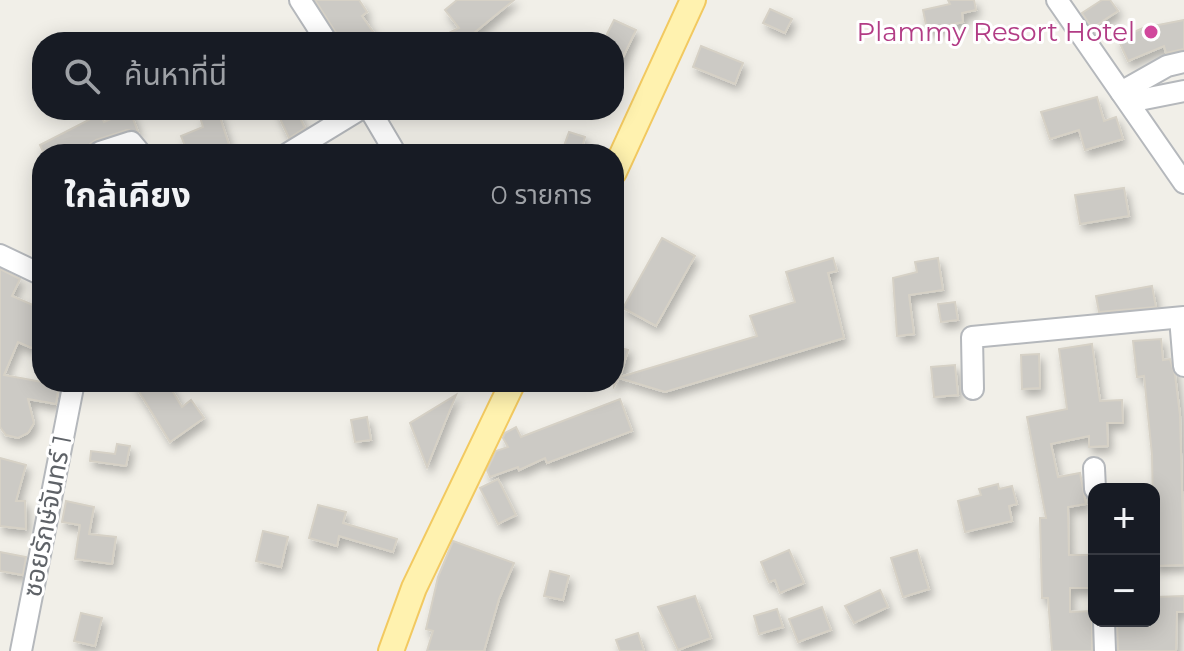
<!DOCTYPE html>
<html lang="th">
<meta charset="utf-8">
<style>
:root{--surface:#171b24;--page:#242831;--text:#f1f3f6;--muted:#9ea1a6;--line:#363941}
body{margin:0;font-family:Montserrat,"Noto Sans Thai",sans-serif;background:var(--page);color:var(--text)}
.controls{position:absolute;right:24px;bottom:24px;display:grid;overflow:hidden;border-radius:16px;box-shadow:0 4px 20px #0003}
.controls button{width:72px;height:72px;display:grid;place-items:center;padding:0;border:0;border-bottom:2px solid var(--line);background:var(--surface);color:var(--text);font:40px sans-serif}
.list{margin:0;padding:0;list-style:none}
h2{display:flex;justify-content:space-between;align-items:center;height:104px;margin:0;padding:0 32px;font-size:34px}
h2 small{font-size:26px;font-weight:400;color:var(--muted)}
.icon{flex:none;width:44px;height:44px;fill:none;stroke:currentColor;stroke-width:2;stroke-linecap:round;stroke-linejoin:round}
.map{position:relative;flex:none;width:1184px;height:651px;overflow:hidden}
.search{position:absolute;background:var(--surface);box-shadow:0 4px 20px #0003;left:32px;top:32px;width:592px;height:88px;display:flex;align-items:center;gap:20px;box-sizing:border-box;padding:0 28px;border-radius:32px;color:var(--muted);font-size:30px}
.panel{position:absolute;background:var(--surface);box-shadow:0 4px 20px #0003;left:32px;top:144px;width:592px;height:248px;border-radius:32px}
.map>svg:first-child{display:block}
.building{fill:#cccac5;stroke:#d6d1c6;stroke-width:2;filter:url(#shadow)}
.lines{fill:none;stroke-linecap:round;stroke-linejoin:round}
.minor-casing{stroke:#b5b8bc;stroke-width:24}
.major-casing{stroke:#f2c960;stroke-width:28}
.minor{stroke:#fff;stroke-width:20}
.major{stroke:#fff2af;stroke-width:24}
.hotel-dot{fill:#d1479c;stroke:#fff;stroke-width:3}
.labels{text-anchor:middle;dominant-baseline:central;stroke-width:6;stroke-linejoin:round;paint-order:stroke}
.hotel-label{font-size:26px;fill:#b23c85;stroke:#fff;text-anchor:end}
.street-label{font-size:26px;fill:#5f6368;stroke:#fff}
</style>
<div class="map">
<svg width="1184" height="651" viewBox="0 0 1184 651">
<defs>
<filter id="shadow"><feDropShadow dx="3.5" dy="6" stdDeviation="4" flood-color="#0004"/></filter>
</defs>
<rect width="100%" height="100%" fill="#f1efe8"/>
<g class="building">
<path d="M315 0H359L367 12 362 16 380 42H342Z"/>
<path d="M457 0H514L463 42H431L459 28 445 10Z"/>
<path d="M948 0H974L976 10 962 13 963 22 927 30 923 10 950 4Z"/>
<path d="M1102 0H1110L1118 11 1092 28 1082 13Z"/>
<path d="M770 9 792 19 785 33 763 23Z"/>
<path d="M614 20 636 30 614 76V42H603Z"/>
<path d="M1184 20V49L1166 53 1164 46 1128 61 1118 39 1143 28Z"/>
<path d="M701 46 743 63 735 84 693 67Z"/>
<path d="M1097 97 1104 121 1116 117 1123 139 1085 150 1079 130 1050 139 1041 112Z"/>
<path d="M276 110H296L305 128 289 138Z"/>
<path d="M130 111 138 132 127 130 96 140 90 144 87 154H44L40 145 100 114 104 122Z"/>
<path d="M218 111 232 154H167L185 146 181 136 203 127 200 117Z"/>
<path d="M569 132 585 137 580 154H561Z"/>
<path d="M1124 188 1129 216 1080 224 1075 195Z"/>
<path d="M662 238 695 256 656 326 623 308Z"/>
<path d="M833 258 837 271 828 273 844 338 665 392 619 378 614 386V346L628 350 620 377 757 336 750 316 795 302 786 272Z"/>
<path d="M938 258 943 290 909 295 914 334 897 336 893 278 917 272 915 262Z"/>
<path d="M0 269 20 279 12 296 42 309 39 351 18 342 4 375 59 385 56 404 28 399 34 423 28 433 18 438 6 435 0 427Z"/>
<path d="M1152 286 1156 307 1099 312 1096 296Z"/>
<path d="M955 302 958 320 941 322 938 304Z"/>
<path d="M1161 339 1163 360 1170 359 1175 375 1180 415 1184 565 1154 566 1152 455 1144 376 1137 377 1133 341Z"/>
<path d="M1092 344 1100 401 1122 400 1123 423H1107L1108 446 1089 447V436L1051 444 1058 477 1080 473 1086 504 1068 507 1069 555H1094V588H1070V612L1092 611V651H1052L1048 598H1042L1040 518H1046L1027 417 1067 409 1059 349Z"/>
<path d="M1039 354 1040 388 1022 389 1021 355Z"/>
<path d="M955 365 958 395 934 397 931 367Z"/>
<path d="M133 382H167L182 407 191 400 204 418 170 442Z"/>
<path d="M456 395 427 467 410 423Z"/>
<path d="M620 399 632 431 547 463 545 458 519 470 518 467 490 477 487 470 496 451 508 447 503 438 505 433 516 427 521 437Z"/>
<path d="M367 417 371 440 355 442 351 420Z"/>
<path d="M117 444 130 446 126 466 90 461 91 451 115 454Z"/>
<path d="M0 458 26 465 16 501H25L26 529 0 526Z"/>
<path d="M498 479 516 515 498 524 480 488Z"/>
<path d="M998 484 999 489 1012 486 1017 504 1009 506 1012 521 965 532 958 501 981 495 979 489Z"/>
<path d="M66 501 94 507 89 534 116 537 112 564 75 559 80 525 62 522Z"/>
<path d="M318 505 346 512 343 523 397 539 393 552 339 536 337 546 309 538Z"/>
<path d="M263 531 288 537 281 567 256 561Z"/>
<path d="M453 541 514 563 499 599 484 651H427L433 631 426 629 438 577Z"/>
<path d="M789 550 804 583 780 593 775 580 769 582 761 562Z"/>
<path d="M917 550 929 589 903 597 891 558Z"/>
<path d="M0 552 26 557 23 575 0 571Z"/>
<path d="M550 571 569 576 563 600 544 596Z"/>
<path d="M880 590 888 607 854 623 845 606Z"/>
<path d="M695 596 711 638 678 650 658 607Z"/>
<path d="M1184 596V612H1177L1176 651H1118L1117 621H1155L1154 597Z"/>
<path d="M822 607 831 630 798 642 789 619Z"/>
<path d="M777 609 783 627 759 634 754 616Z"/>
<path d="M81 613 102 618 95 646 74 641Z"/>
<path d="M638 633 644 651H620L616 640Z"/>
</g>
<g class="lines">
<g class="minor-casing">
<g id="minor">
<path d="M300 0 327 42"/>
<path d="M1057 0 1184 183"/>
<path d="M1121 92 1167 66 1184 62"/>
<path d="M1129 102 1184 91"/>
<path d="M370 110 396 154"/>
<path d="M100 152 131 142 141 154"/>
<path d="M287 154 359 110"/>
<path d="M0 255 42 275"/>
<path d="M1180 318 1184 366"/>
<path d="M973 389 972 337 1184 317"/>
<path d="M1094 468 1095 489"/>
<path d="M1104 621 1105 651"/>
<path d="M21 651 74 382"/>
</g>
</g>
<g class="major-casing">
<g id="major">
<path d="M614 172 693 0"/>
<path d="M391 651 414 588 513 382"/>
</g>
</g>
<use href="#minor" class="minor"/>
<use href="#major" class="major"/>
</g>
<circle class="hotel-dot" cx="1151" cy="32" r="8"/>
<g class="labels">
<g class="hotel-label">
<text x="1135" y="32">Plammy Resort Hotel</text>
</g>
<g class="street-label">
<text transform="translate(47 516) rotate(-79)">ซอยรักษ์จันทร์ 1</text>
</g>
</g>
</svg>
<div class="controls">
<button>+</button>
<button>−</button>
</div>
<div class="search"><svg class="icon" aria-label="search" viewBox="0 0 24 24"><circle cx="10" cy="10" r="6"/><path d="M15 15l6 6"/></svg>ค้นหาที่นี่</div>
<section class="panel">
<h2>ใกล้เคียง<small>0 รายการ</small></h2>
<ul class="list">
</ul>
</section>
</div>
